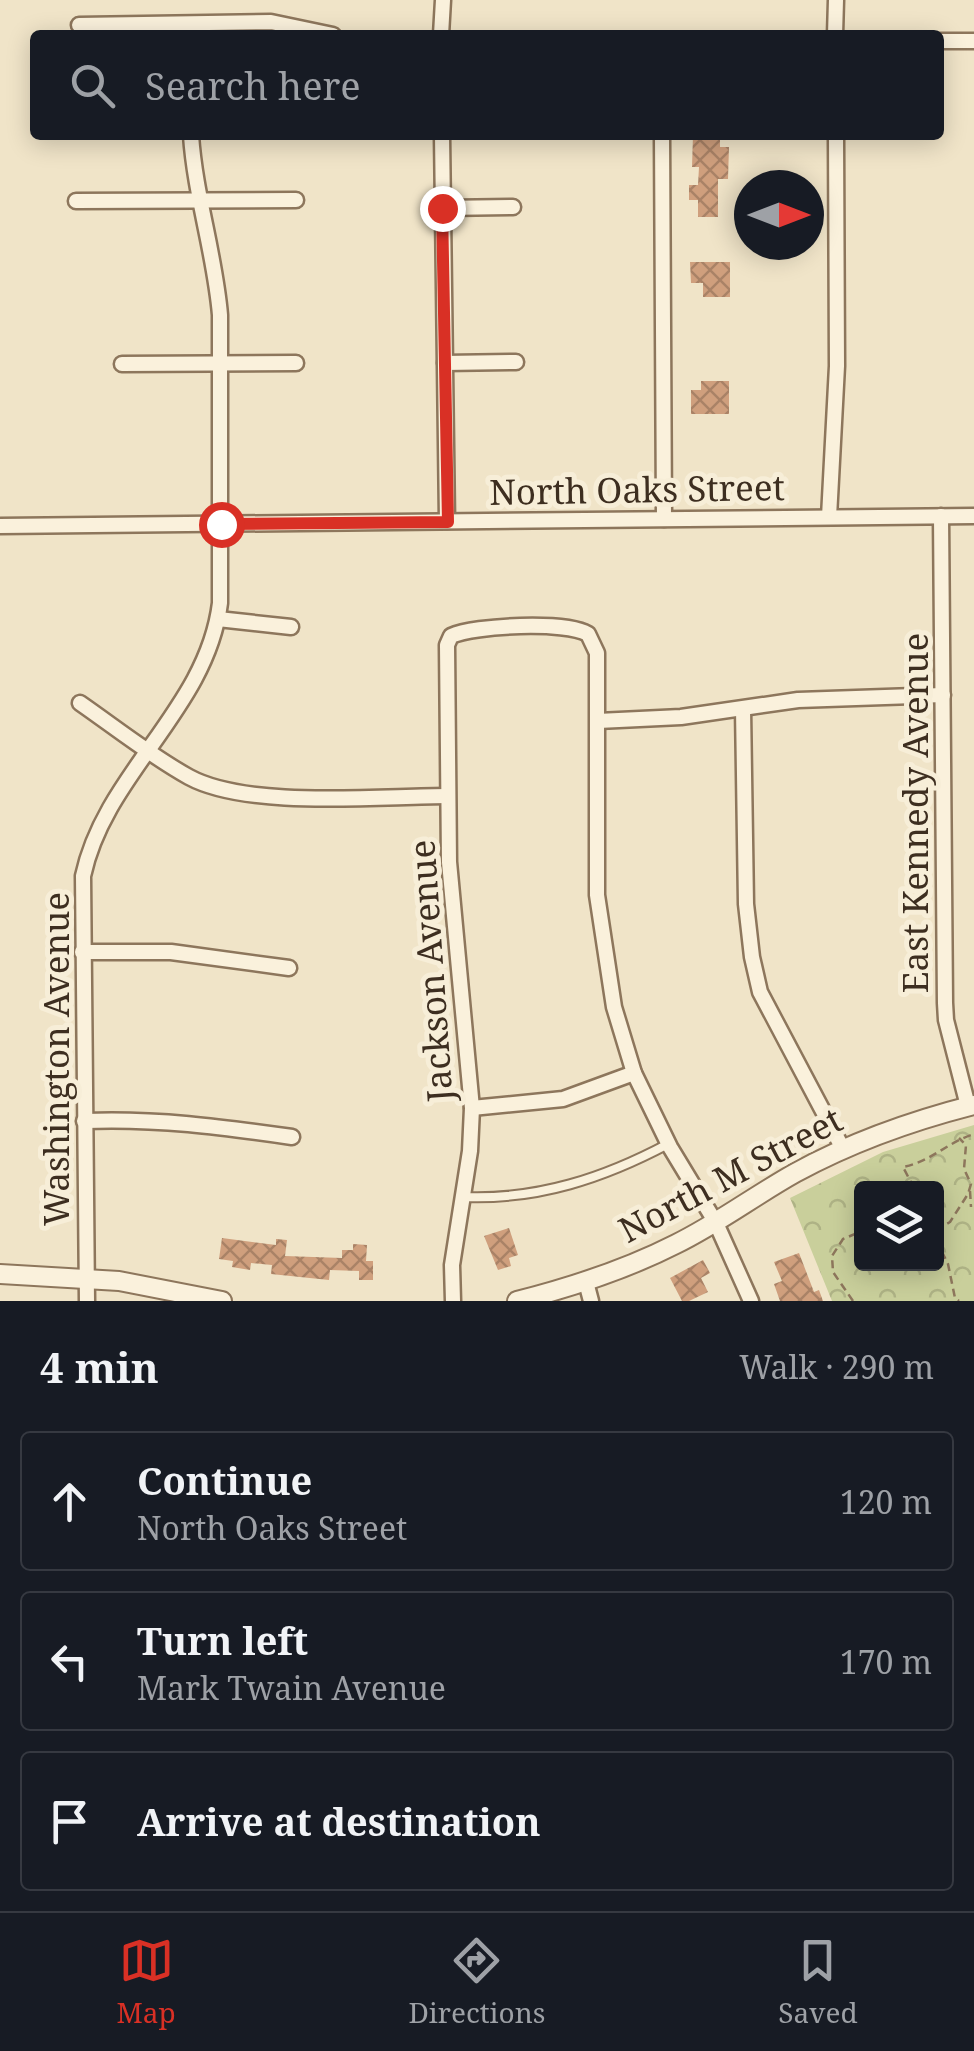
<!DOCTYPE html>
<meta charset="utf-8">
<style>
:root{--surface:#171b24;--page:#20242c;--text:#f1f3f6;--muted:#9ea1a6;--line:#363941;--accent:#d93025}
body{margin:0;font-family:"Noto Serif",serif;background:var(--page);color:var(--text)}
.controls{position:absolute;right:30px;bottom:30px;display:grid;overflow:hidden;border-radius:10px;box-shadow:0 5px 25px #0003}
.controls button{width:90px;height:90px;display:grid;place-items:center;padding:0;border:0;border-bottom:2px solid var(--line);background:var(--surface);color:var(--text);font:50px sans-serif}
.compass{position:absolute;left:734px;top:170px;width:90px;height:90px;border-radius:50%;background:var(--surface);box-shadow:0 5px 25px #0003;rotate:90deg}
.stop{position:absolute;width:30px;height:30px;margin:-22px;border:8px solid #d93025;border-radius:50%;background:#fff}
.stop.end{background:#d93025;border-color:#fff;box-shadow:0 2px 10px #0008}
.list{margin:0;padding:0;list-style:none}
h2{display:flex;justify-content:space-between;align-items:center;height:130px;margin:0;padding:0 40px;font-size:42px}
h2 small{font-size:32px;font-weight:400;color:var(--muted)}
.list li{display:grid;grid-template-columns:65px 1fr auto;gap:30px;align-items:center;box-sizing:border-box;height:140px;margin:0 20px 20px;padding:0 20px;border:2px solid var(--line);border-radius:10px}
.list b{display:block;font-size:38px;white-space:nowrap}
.list p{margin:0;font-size:32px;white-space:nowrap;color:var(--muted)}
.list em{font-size:32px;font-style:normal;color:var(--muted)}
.icon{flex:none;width:55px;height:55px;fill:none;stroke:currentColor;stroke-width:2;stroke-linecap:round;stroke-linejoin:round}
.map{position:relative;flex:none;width:974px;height:1301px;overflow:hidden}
.search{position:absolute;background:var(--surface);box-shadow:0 5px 25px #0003;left:30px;right:30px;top:30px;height:110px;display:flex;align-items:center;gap:25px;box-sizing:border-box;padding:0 35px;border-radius:10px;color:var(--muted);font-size:38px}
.sheet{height:610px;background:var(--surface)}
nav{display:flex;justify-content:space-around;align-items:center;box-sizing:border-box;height:140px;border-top:2px solid var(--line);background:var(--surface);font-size:28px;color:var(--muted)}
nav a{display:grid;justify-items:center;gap:5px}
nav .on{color:var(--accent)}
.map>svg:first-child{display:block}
.forest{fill:url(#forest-crowns);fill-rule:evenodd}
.building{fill:url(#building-cross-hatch)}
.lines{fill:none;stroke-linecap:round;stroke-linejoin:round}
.service-casing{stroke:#8d765c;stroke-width:12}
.minor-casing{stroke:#8d765c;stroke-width:19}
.tertiary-casing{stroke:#8d765c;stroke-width:22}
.path{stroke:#8d765c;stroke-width:2.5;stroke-dasharray:8 5;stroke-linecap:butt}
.service{stroke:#faf1dc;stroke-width:8}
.minor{stroke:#faf1dc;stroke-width:14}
.tertiary{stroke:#faf1dc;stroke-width:18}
.route{stroke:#d93025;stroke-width:12}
.labels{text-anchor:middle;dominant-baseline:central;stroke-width:10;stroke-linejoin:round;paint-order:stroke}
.street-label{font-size:35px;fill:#3d2e20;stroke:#f7eed8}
</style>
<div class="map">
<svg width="974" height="1301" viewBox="0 0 974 1301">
<defs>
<pattern id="forest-crowns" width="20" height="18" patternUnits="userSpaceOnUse" patternTransform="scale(2.5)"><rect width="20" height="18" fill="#c9cf9b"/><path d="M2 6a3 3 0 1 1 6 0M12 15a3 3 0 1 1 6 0" fill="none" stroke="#aeb285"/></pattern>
<pattern id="building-cross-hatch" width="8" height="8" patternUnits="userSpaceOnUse" patternTransform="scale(2.5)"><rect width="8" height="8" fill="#cf9f7d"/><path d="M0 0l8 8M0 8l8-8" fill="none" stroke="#a98266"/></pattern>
</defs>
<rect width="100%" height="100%" fill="#f0e4c8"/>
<path class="forest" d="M974 1125V1301H832L790 1198 883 1152ZM862 1188H936V1264H862Z"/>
<g class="building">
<path d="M693 135H720V147H729L728 179H718V217H698V200H689V185H698L699 167H692Z"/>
<path d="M690 262H730V297H703V283H691Z"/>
<path d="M701 381H729V414H691V390H701Z"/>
<path d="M509 1228 518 1255 509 1258 511 1266 498 1270 484 1236Z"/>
<path d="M222 1238 276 1245V1239L287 1240 285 1256 342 1258V1250H353V1244L367 1245 366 1261H373V1280H359V1271L330 1270 329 1280 271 1274 272 1265 251 1263 250 1270 232 1267 233 1261 219 1259Z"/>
<path d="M799 1253 814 1292 819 1290 823 1301H780L774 1284 782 1281 774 1262Z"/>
<path d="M703 1260 710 1273 701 1278 708 1292 689 1301H682L670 1278Z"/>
</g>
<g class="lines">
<g class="service-casing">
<path id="service" d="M464 1197C538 1200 604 1178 668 1144"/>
</g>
<g class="minor-casing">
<g id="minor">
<path d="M79 25 271 22 333 35"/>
<path d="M441 35 443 0"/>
<path d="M835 35 836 0"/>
<path d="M939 41H974"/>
<path d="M442 135 447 521"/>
<path d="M662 135 664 519"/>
<path d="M76 201 296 200"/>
<path d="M443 208 513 207"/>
<path d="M445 363 516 362"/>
<path d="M122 364 296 363"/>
<path d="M941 516 945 1003 946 1020 968 1106"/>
<path d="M829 517 837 366 836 135"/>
<path d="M0 526 974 516"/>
<path d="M218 619 291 627"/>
<path d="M80 703C116 728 151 756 189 777 248 809 378 796 447 796"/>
<path d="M743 709 746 904 752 957 760 992 843 1149"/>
<path d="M598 721 681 717 798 700 943 695"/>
<path d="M82 952H171L289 968"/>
<path d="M472 1108 563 1099 634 1073"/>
<path d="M84 1121C155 1118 222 1127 292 1137"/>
<path d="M586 1282 591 1301"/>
<path d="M87 1301 83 876C105 773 207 709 220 603V315C215 254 195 196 191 135"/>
<path d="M453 1301 452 1265 470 1151 472 1108 449 862 447 645 451 636C475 625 566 621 588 634L597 653V895L614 1007 634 1073 670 1147 716 1223 751 1301"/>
</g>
</g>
<g class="tertiary-casing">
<g id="tertiary">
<path d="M0 1274 119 1281 222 1301"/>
<path d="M517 1301C572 1287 625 1270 676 1244 717 1224 754 1196 795 1173 852 1142 911 1121 974 1105"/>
</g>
</g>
<g class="path">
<path d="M914 1188 903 1167C930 1162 948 1142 974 1134"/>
<path d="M970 1191 971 1207"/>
<path d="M936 1230 950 1222 968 1194 971 1184 964 1169 966 1145 959 1138"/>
<path d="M936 1240 948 1264 955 1298 959 1301"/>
<path d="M853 1301 833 1272 832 1256 843 1239 862 1231"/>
</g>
<use href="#service" class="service"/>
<use href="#minor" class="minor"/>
<use href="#tertiary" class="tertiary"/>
</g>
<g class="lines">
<path class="route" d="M221 524 448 522 442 208"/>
</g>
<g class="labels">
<g class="street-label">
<text transform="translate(637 489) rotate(-1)">North Oaks Street</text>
<text transform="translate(914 813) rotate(-90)">East Kennedy Avenue</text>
<text transform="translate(430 971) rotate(-94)">Jackson Avenue</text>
<text transform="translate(55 1059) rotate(-90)">Washington Avenue</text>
<text transform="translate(730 1174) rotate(-28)">North M Street</text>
</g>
</g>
</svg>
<div class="controls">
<button><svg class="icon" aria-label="layers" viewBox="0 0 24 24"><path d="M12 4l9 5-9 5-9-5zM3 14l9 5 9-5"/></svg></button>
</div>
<svg class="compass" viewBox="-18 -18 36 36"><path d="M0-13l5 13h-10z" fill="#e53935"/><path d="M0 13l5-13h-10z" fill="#9ea1a6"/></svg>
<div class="stop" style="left:221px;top:524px"></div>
<div class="stop end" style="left:442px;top:208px"></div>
<div class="search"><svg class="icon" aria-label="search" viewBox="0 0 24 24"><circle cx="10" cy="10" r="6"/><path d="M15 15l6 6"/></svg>Search here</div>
</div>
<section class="sheet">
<h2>4 min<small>Walk · 290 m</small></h2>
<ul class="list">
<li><svg class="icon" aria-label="ahead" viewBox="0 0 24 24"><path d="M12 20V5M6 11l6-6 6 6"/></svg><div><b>Continue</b><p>North Oaks Street</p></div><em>120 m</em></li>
<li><svg class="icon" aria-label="left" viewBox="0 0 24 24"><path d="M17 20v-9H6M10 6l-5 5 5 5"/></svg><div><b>Turn left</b><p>Mark Twain Avenue</p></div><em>170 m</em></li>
<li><svg class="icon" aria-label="arrive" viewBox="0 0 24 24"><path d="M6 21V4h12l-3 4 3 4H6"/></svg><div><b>Arrive at destination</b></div></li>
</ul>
</section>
<nav>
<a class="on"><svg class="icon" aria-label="map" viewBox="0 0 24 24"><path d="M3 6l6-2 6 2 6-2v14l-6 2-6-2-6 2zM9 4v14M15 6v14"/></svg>Map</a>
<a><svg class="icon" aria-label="directions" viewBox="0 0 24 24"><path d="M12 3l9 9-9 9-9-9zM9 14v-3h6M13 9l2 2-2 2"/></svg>Directions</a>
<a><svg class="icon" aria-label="saved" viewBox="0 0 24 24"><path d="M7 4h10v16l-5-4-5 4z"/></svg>Saved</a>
</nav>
